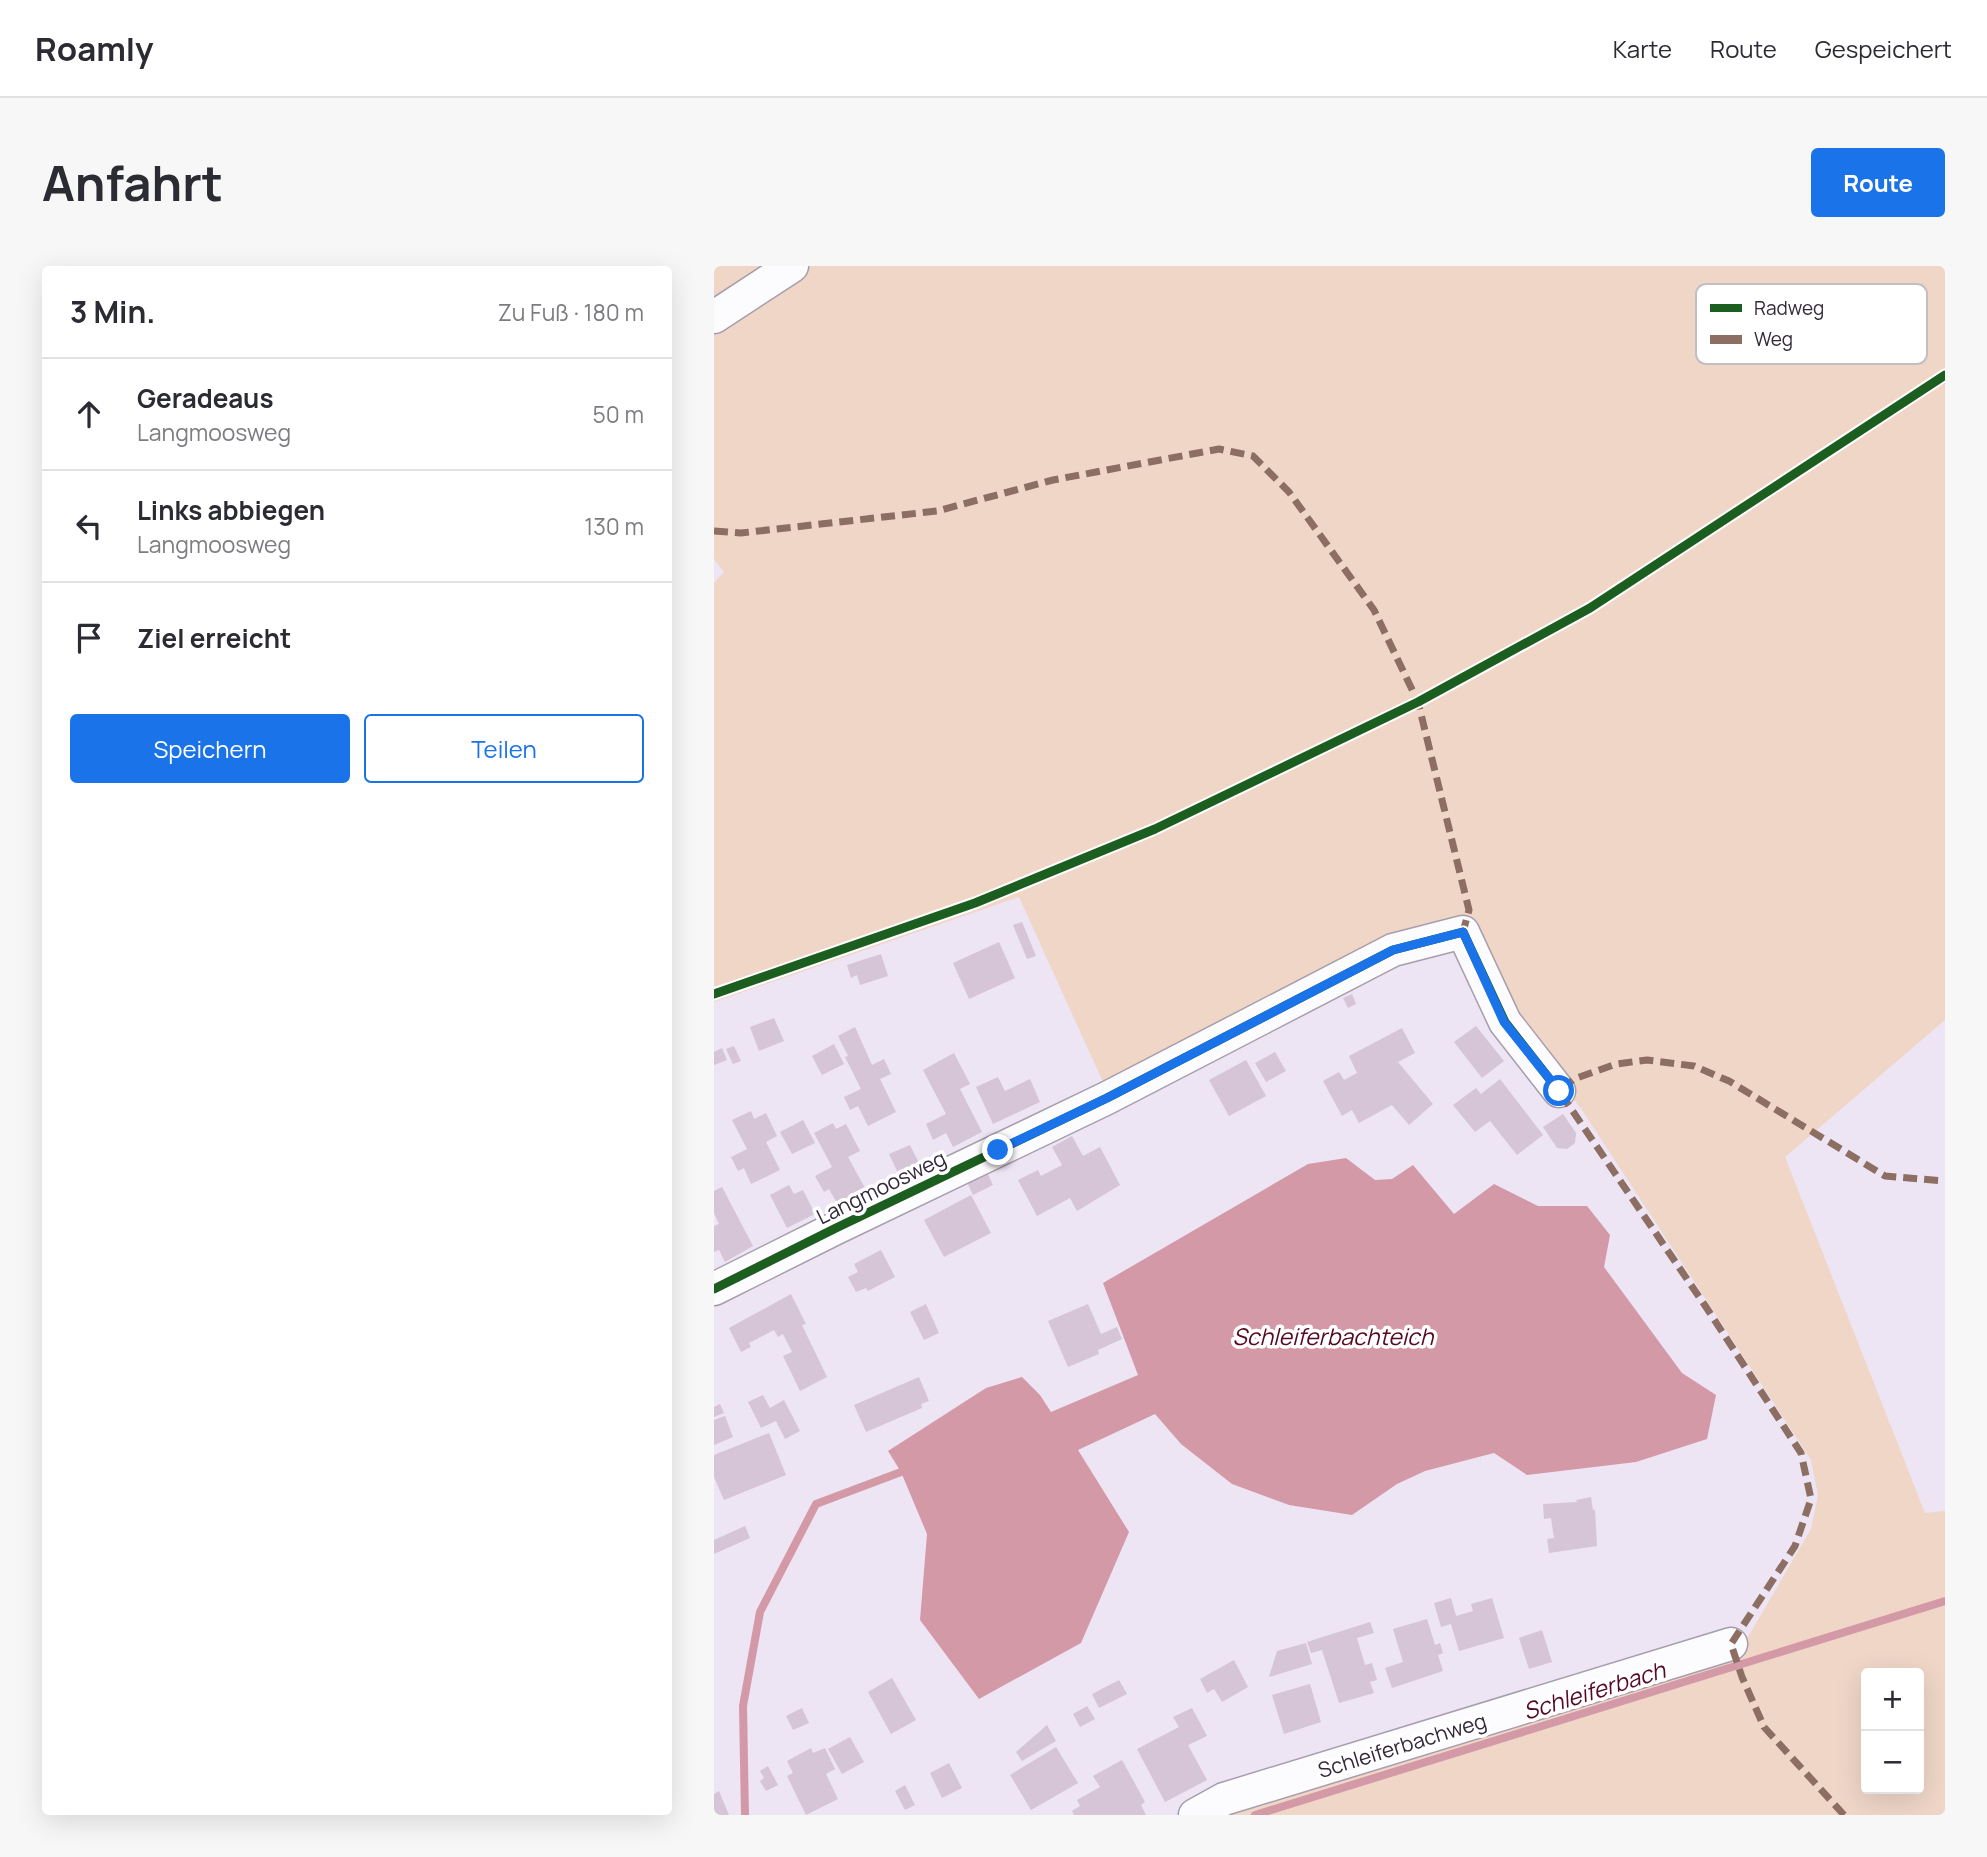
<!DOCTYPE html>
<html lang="de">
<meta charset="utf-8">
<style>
:root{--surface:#fff;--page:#f7f7f7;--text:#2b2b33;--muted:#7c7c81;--line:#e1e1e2;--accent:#1a73e8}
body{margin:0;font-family:Manrope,sans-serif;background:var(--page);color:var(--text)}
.controls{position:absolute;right:21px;bottom:21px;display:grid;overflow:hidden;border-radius:7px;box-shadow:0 7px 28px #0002}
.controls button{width:63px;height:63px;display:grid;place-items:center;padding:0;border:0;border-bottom:2px solid var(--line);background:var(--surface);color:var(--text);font:35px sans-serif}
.stop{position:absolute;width:21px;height:21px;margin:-16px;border:5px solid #1a73e8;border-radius:50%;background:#fff}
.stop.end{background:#1a73e8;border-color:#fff;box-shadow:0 2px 7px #0008}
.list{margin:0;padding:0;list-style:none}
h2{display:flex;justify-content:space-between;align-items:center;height:91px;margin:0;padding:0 28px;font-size:30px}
h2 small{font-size:23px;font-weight:400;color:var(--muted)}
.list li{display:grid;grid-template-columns:46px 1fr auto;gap:21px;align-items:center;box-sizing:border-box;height:112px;padding:0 28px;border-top:2px solid var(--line)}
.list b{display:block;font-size:26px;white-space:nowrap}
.list p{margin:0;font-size:23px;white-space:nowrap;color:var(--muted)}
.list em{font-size:23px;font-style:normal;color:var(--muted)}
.actions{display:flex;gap:14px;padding:21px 28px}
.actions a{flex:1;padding:16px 0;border:2px solid var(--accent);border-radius:7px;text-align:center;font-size:24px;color:var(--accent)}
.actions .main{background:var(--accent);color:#fff}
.icon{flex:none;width:38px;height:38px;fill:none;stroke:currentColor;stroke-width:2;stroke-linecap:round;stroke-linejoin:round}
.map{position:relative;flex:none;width:1231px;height:1549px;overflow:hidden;border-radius:7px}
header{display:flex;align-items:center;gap:42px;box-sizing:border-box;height:98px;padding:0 35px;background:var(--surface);border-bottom:2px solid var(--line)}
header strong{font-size:33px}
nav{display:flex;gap:38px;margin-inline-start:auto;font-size:24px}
.intro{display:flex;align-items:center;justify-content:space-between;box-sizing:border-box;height:168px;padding:0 42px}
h1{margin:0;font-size:49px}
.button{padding:18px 32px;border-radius:7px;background:var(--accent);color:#fff;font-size:24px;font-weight:700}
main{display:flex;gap:42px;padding:0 42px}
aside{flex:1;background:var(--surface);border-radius:7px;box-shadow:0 7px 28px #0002}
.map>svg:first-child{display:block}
.green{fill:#efd6c7;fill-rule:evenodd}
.water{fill:#d499a7}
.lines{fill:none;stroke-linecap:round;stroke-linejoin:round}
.stream{stroke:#d499a7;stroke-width:8}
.building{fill:#d5c5d7}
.street-casing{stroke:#a79ead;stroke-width:35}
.street{stroke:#fcfbfd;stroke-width:32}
.quiet{stroke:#8d6e63;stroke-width:7;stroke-dasharray:14 7;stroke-linecap:butt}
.cycleway-casing{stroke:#fff;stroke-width:13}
.cycleway{stroke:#1b5e20;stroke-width:9}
.route{stroke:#1a73e8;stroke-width:9}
.labels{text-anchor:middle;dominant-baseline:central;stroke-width:7;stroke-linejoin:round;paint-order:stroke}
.street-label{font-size:21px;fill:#33293b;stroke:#fff}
.water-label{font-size:23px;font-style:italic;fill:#540a20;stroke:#fff}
.key{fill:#fff;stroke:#c2bfc4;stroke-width:2}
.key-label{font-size:19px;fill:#33293b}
</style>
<header>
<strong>Roamly</strong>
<nav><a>Karte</a><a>Route</a><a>Gespeichert</a></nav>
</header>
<div class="intro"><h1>Anfahrt</h1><a class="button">Route</a></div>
<main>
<aside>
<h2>3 Min.<small>Zu Fuß · 180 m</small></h2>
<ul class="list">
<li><svg class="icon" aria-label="ahead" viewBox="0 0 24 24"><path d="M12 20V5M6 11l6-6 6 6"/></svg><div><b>Geradeaus</b><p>Langmoosweg</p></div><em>50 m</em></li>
<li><svg class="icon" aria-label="left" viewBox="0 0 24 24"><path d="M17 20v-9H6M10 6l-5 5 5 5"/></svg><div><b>Links abbiegen</b><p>Langmoosweg</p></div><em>130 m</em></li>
<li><svg class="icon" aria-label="arrive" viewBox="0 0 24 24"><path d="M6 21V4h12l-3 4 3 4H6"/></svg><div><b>Ziel erreicht</b></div></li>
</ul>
<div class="actions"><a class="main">Speichern</a><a>Teilen</a></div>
</aside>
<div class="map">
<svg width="1231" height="1549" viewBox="0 0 1231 1549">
<rect width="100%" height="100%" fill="#ede4f4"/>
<path class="green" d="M0 0H1231V754L1071 891 1211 1247 1231 1245V1549H510L1027 1383 1097 1263 1104 1229 1097 1194 870 847 787 734 751 655 393 825 305 631 0 736V317L10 306 0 293ZM1152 1407H1205V1523H1152Z"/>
<path class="water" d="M632 892 661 914 678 913 699 899 740 948 780 918 824 940H873L896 969 890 1001 968 1107 1002 1129 993 1173 922 1196 813 1209 780 1187 711 1205 683 1218 638 1249 575 1239 518 1218 467 1178 441 1148 364 1184 415 1266 367 1377 265 1433 206 1354 213 1268 187 1206 174 1185 272 1122 308 1111 326 1129 337 1146 424 1109 389 1017 594 898Z"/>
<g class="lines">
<g class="stream">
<path d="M31 1549 29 1440 46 1346 102 1238 187 1206"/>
<path d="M541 1549 1231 1335"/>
</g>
</g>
<g class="building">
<path d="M308 656 322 690 313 693 299 659Z"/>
<path d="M285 676 301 712 255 733 239 697Z"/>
<path d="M167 688 174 710 146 719 143 709 137 712 133 699Z"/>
<path d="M638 728 642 738 634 742 629 732Z"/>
<path d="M60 752 70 775 45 785 36 761Z"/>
<path d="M762 760 790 795 768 812 740 776Z"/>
<path d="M141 761 158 799 170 793 177 808 166 813 182 846 154 860 144 840 136 844 130 831 147 823 131 791 134 790 124 770Z"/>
<path d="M688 762 701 787 684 796 719 838 695 859 678 839 645 857 638 844 628 850 609 815 625 806 630 814 643 807 635 790Z"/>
<path d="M120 778 130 798 108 809 98 790Z"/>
<path d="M20 780 27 795 19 798 12 783Z"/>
<path d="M8 782 13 794 0 799V786Z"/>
<path d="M561 786 572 805 552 816 541 797Z"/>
<path d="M240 787 256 818 246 823 268 866 239 881 232 867 219 874 212 858 232 848 209 804Z"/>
<path d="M532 794 552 830 515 850 495 814Z"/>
<path d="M284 811 291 825 316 813 326 836 279 858 262 821Z"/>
<path d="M786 813 829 869 803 889 776 855 761 866 739 839 762 822 767 828Z"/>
<path d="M37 845 40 853 52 847 63 870 52 876 66 904 37 918 30 902 24 905 17 891 33 883 18 854Z"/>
<path d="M849 848 862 867 861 877 853 883 843 882 829 861Z"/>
<path d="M89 854 101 877 78 888 66 866Z"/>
<path d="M119 857 122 863 132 858 146 885 134 891 152 924 124 939 115 923 110 926 101 910 118 901 100 867Z"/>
<path d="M358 870 369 890 386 881 406 919 363 945 356 932 323 950 304 914 324 904 327 910 348 899 338 881Z"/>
<path d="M196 879 206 899 185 909 175 888Z"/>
<path d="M273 906 279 919 259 929 253 916Z"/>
<path d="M75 919 80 928 89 924 101 948 73 962 56 929Z"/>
<path d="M8 921 39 980 11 996 5 984 0 986V960L5 958 0 947V925Z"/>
<path d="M257 929 277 967 230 991 210 954Z"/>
<path d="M167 984 181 1011 154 1025 152 1022 142 1026 134 1011 144 1006 140 998Z"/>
<path d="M77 1028 92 1058 88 1059 113 1111 86 1125 69 1090 78 1086 69 1068 64 1071 60 1064 35 1077 37 1081 27 1086 15 1062Z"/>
<path d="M212 1038 225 1067 210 1074 196 1046Z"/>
<path d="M374 1038 387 1068 403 1061 408 1073 384 1084 385 1088 354 1101 334 1055Z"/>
<path d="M205 1111 215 1135 207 1138 208 1142 152 1166 140 1139Z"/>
<path d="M49 1129 56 1142 70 1134 86 1165 71 1173 62 1155 47 1162 34 1136Z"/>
<path d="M6 1138 10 1147 0 1151V1141Z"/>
<path d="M11 1150 19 1171 0 1179V1154Z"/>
<path d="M55 1167 72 1209 10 1234 0 1211V1189Z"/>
<path d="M877 1231 879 1244H881L883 1280 835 1287 833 1273 840 1272 837 1252 830 1253 829 1238 863 1236 862 1234Z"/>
<path d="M31 1260 36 1272 0 1288V1274Z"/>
<path d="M737 1332 742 1350 759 1345 757 1338 778 1332 790 1372 745 1385 737 1358 727 1361 720 1337Z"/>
<path d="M713 1353 721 1379 726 1377 729 1387 724 1389 729 1405 678 1422 671 1402 689 1396 679 1363Z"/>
<path d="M656 1356 660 1367 643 1372 651 1399 658 1397 663 1414 656 1416 660 1427 625 1437 608 1384 597 1387 593 1376Z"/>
<path d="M828 1364 838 1396 815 1403 805 1372Z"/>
<path d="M592 1377 598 1398 555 1411 563 1385Z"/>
<path d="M520 1394 534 1421 508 1436 500 1423 493 1427 486 1413Z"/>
<path d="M178 1412 202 1454 177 1468 154 1426Z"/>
<path d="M405 1414 413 1428 385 1442 378 1428Z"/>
<path d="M596 1418 607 1456 570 1468 558 1429Z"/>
<path d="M373 1440 381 1453 366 1461 359 1448Z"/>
<path d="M88 1442 95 1457 79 1464 72 1450Z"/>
<path d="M478 1442 493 1470 474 1479 493 1514 451 1536 423 1483 465 1461 459 1451Z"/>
<path d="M333 1459 342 1475 308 1495 302 1486Z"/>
<path d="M136 1471 150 1496 128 1508 114 1483Z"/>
<path d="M342 1481 364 1517 317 1544 296 1509Z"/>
<path d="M97 1482 99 1487 111 1482 121 1503 112 1508 124 1533 92 1549 73 1510 79 1507 73 1495Z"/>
<path d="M408 1494 431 1536 427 1539 432 1549H360L358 1545 366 1540 363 1534 386 1521 379 1510Z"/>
<path d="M235 1497 248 1522 228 1532 216 1507Z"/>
<path d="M54 1500 64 1519 52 1525 46 1515 50 1512 46 1505Z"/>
<path d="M191 1519 201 1539 191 1544 181 1525Z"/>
<path d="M5 1525 15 1549H0V1528Z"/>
</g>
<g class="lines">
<g class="street-casing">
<g id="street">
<path d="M0 51 78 0"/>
<path d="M0 1023 122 962 393 832 679 684 749 666 791 756 845 825"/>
<path d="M481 1549 510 1533 1017 1378"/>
</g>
</g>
<use href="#street" class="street"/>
<g class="quiet">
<path d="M0 265 27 267 223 245 339 214 505 183 539 190 575 226 660 344 704 436 755 644 749 666"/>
<path d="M1130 1549 1050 1461 1028 1411 1017 1378 1081 1280 1097 1233 1087 1187 992 1041 845 825 860 813 902 798 933 794 980 800 1015 815 1171 910 1231 915"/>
</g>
<g class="cycleway-casing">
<g id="cycleway">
<path d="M0 728 261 637 441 563 704 436 876 342 1231 109"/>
<path d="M0 1023 122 962 393 832 679 684 749 666 791 756 845 825"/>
</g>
</g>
<use href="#cycleway" class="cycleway"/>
</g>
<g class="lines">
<path class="route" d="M284 884 393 832 679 684 749 666 790 756 845 825"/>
</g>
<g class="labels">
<g class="street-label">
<text transform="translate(167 921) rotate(-26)">Langmoosweg</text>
<text transform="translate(688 1479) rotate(-17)">Schleiferbachweg</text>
</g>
<g class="water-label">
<text x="619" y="1070">Schleiferbachteich</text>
<text transform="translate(880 1424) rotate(-17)">Schleiferbach</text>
</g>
</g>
<rect x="982" y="18" width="231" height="80" rx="10" class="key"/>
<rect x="996" y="38" width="32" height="8" fill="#1b5e20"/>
<rect x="996" y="69" width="32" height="9" fill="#8d6e63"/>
<g class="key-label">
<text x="1040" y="49">Radweg</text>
<text x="1040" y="80">Weg</text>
</g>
</svg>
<div class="controls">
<button>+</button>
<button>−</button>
</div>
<div class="stop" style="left:845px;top:825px"></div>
<div class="stop end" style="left:284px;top:884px"></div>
</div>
</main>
